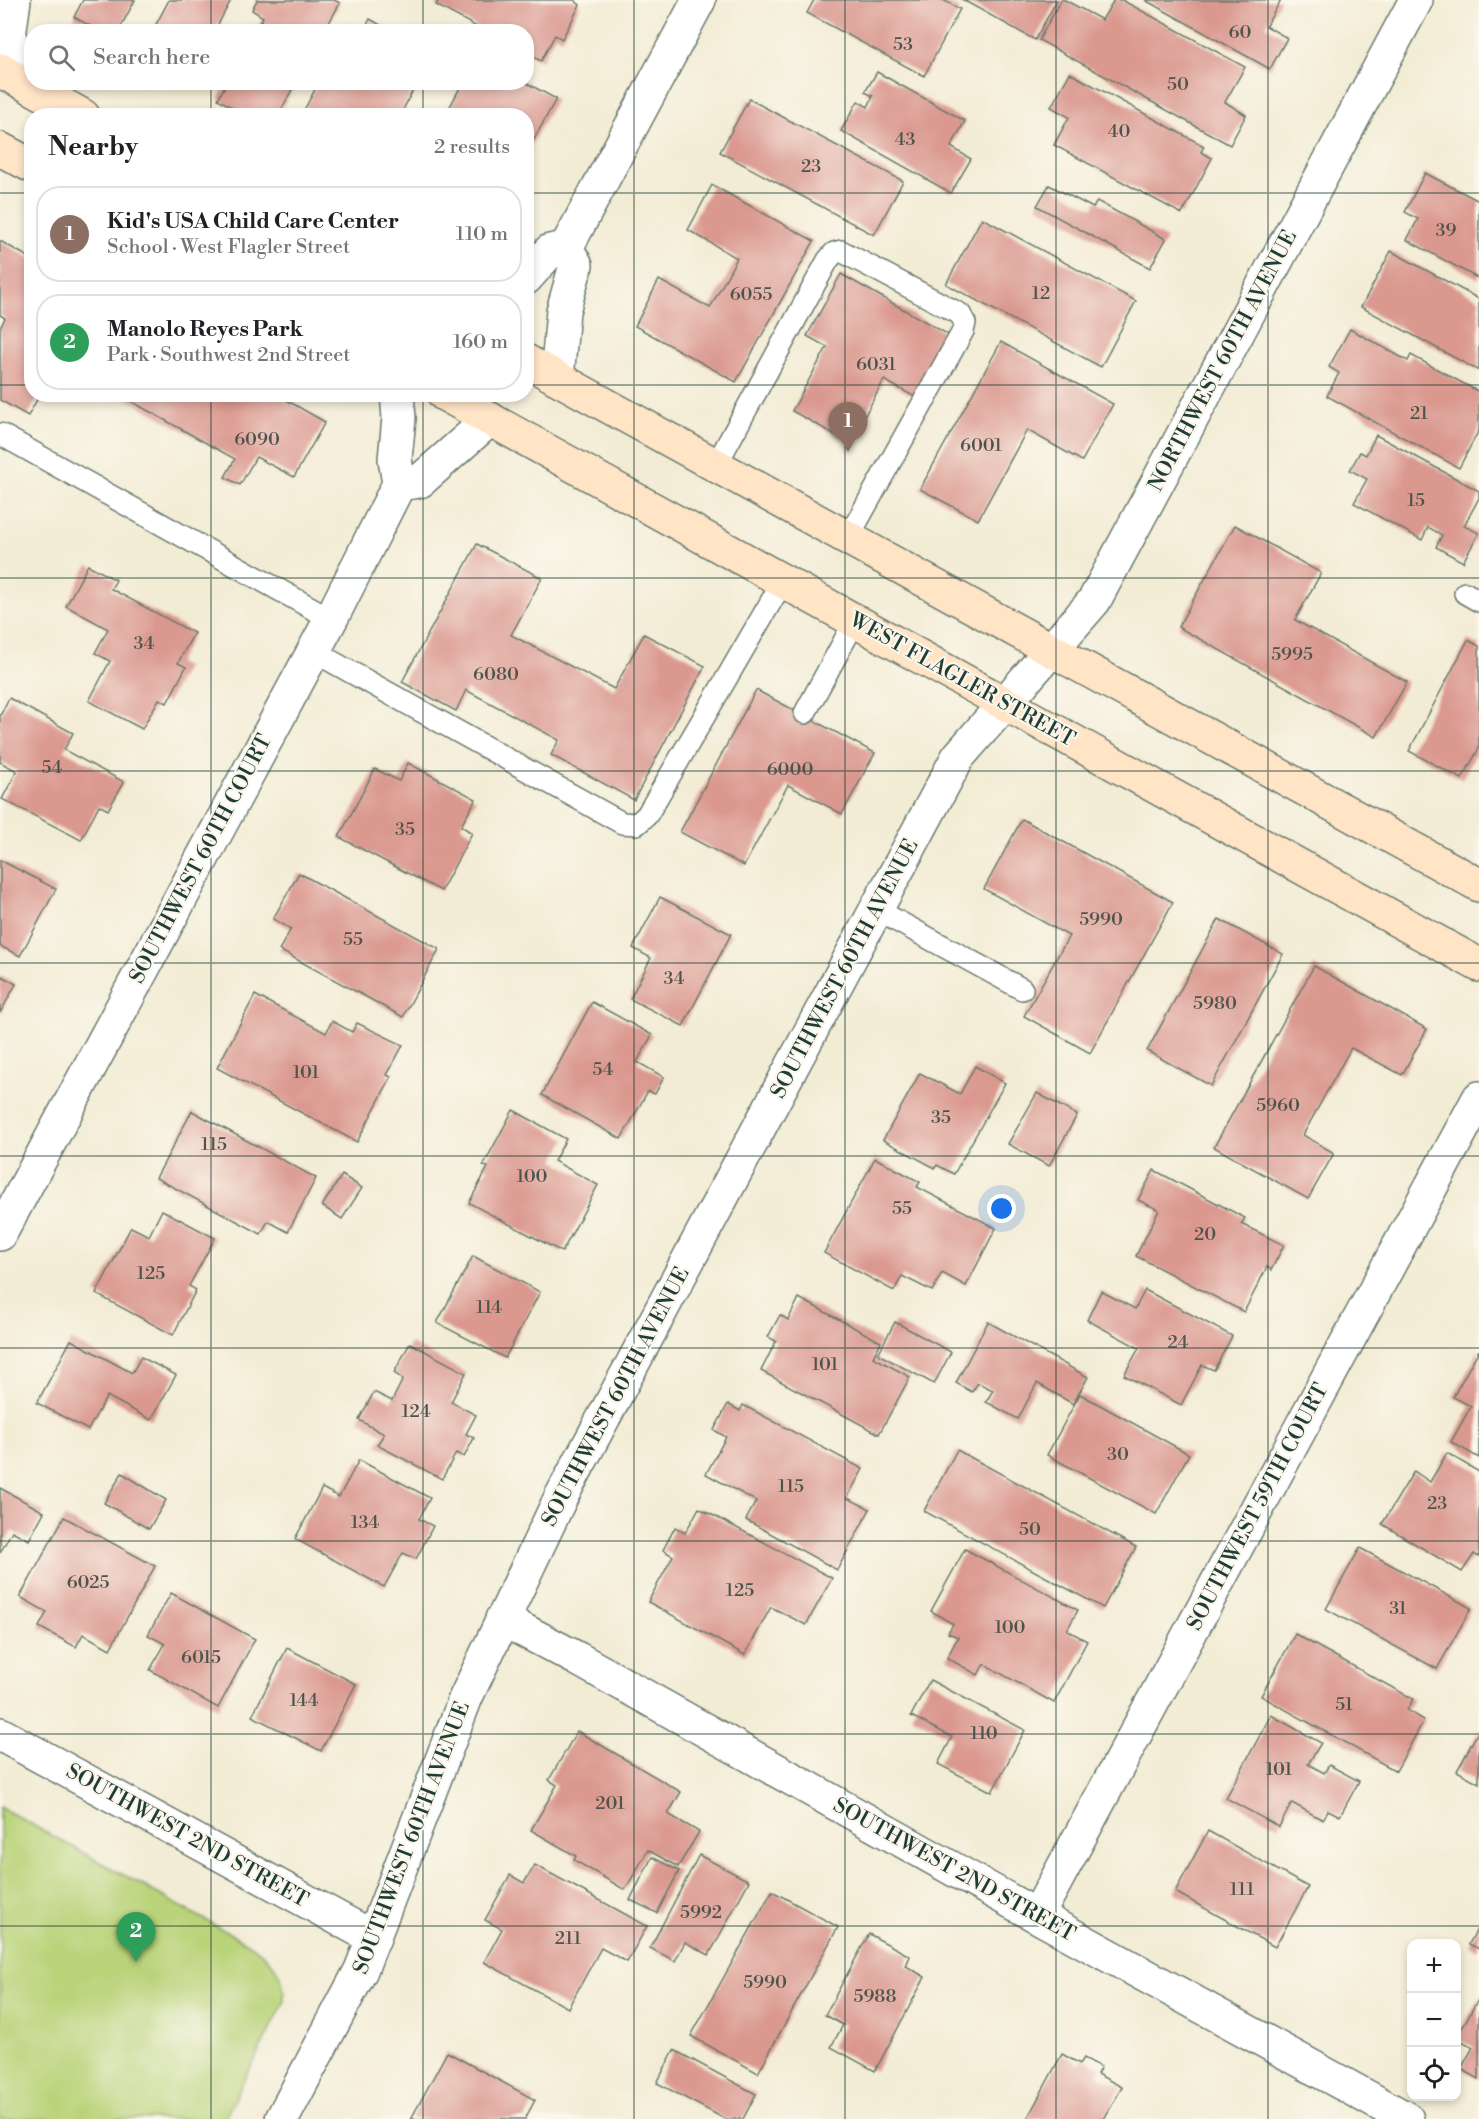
<!DOCTYPE html>
<meta charset="utf-8">
<style>
:root{--surface:#fff;--page:#f2f2f2;--text:#202124;--muted:#757577;--line:#e0e0e0;--accent:#7c3aed}
body{margin:0;font-family:"Libre Bodoni",serif;background:var(--page);color:var(--text)}
.controls{position:absolute;right:18px;bottom:18px;display:grid;overflow:hidden;border-radius:12px;box-shadow:0 3px 9px #0003}
.controls button{width:54px;height:54px;display:grid;place-items:center;padding:0;border:0;border-bottom:2px solid var(--line);background:var(--surface);color:var(--text);font:30px sans-serif}
.you{position:absolute;left:1002px;top:1209px;width:21px;height:21px;margin:-15px;border:4px solid #fff;border-radius:50%;background:#1a73e8;box-shadow:0 0 0 9px #1a73e833}
.badge{display:grid;place-items:center;width:39px;height:39px;border-radius:50%;background:var(--accent);color:#fff;font-size:20px;font-weight:700}
.pin{position:absolute;translate:-50% -50px;filter:drop-shadow(0 2px 3px #0008)}
.pin::after{content:'';position:absolute;top:32px;width:21px;height:18px;background:inherit;clip-path:polygon(0 0,100% 0,50% 100%)}
.list{margin:0;padding:0;list-style:none}
h2{display:flex;justify-content:space-between;align-items:center;height:78px;margin:0;padding:0 24px;font-size:26px}
h2 small{font-size:20px;font-weight:400;color:var(--muted)}
.list li{display:grid;grid-template-columns:39px 1fr auto;gap:18px;align-items:center;box-sizing:border-box;height:96px;margin:0 12px 12px;padding:0 12px;border:2px solid var(--line);border-radius:24px}
.list b{display:block;font-size:22px;white-space:nowrap}
.list p{margin:0;font-size:20px;white-space:nowrap;color:var(--muted)}
.list em{font-size:20px;font-style:normal;color:var(--muted)}
.icon{flex:none;width:33px;height:33px;fill:none;stroke:currentColor;stroke-width:2;stroke-linecap:round;stroke-linejoin:round}
.map{position:relative;flex:none;width:1479px;height:2119px;overflow:hidden}
.search{position:absolute;background:var(--surface);box-shadow:0 3px 9px #0003;left:24px;top:24px;width:510px;height:66px;display:flex;align-items:center;gap:15px;box-sizing:border-box;padding:0 21px;border-radius:24px;color:var(--muted);font-size:22px}
.panel{position:absolute;background:var(--surface);box-shadow:0 3px 9px #0003;left:24px;top:108px;width:510px;height:294px;border-radius:24px}
.map>svg:first-child{display:block}
.green{fill:#b9d379;stroke:#6c8856;stroke-width:1.5}
.building{fill:#da988f}
.lines{fill:none;stroke-linecap:round;stroke-linejoin:round}
.service-casing{stroke:#697a6c;stroke-width:24}
.minor-casing{stroke:#697a6c;stroke-width:36}
.secondary-casing{stroke:#697a6c;stroke-width:36}
.service{stroke:#fff;stroke-width:21}
.minor{stroke:#fff;stroke-width:33}
.secondary{stroke:#ffe4c6;stroke-width:33}
.grid{fill:none;stroke:#1f3d34;stroke-width:1.5;stroke-opacity:0.55}
.labels{text-anchor:middle;dominant-baseline:central;stroke-width:4.5;stroke-linejoin:round;paint-order:stroke}
.number-label{font-size:18px;fill:#4e544b}
.street-label{font-size:21px;fill:#1f3d34;stroke:#fbf7ec}
</style>
<div class="map">
<svg width="1479" height="2119" viewBox="0 0 1479 2119">
<rect width="100%" height="100%" fill="#fbf7ec"/>
<filter id="ink" filterUnits="userSpaceOnUse"><feTurbulence type="fractalNoise" baseFrequency=".0167" numOctaves="2"/><feDisplacementMap in="SourceGraphic" scale="12" xChannelSelector="R" yChannelSelector="G"/><feConvolveMatrix kernelMatrix="1 2 1 2 8 2 1 2 1" color-interpolation-filters="sRGB"/></filter>
<filter id="wash" filterUnits="userSpaceOnUse"><feTurbulence type="fractalNoise" baseFrequency=".008" numOctaves="4" result="noise"/><feDisplacementMap in="SourceGraphic" scale="24" xChannelSelector="R" yChannelSelector="G"/><feGaussianBlur stdDeviation="1.35" result="paint"/><feColorMatrix in="noise" values="0 0 0 0 0 0 0 0 0 0 0 0 0 0 0 0 0 1.4 0 .05"/><feComposite in="paint" operator="in"/></filter>
<g filter="url(#wash)">
<rect width="100%" height="100%" fill="#f3ecd5"/>
<path class="green" d="M0 1807 247 1943C272 1958 285 1973 284 2003L224 2119H0Z"/>
<g id="blocks">
<g class="building">
<path d="M83 0H135L118 32H101L74 17Z"/>
<path d="M169 0H231L214 32H152Z"/>
<path d="M257 0H334L340 3 324 32H255L263 17 252 10Z"/>
<path d="M439 0H574L580 5 562 39 555 35 541 61 526 53V32H486L436 5Z"/>
<path d="M814 0H943L960 9 924 76 807 13Z"/>
<path d="M963 0H1057L1035 40Z"/>
<path d="M1061 0H1065L1102 20 1114 0H1122L1245 67 1225 102 1246 115 1230 145 1039 40Z"/>
<path d="M1145 0H1281L1266 26 1287 38 1270 69Z"/>
<path d="M370 19 393 32H363Z"/>
<path d="M877 72 965 121 951 147 971 159 951 193 841 131 858 101 868 107 873 96 865 92Z"/>
<path d="M1070 73 1204 146 1201 152 1212 158 1182 214 1054 145 1069 117 1051 107Z"/>
<path d="M227 82H296L278 116H247L218 99Z"/>
<path d="M319 82H417L400 116H304L302 114Z"/>
<path d="M463 82H525L556 99 526 154V116H445Z"/>
<path d="M749 99 903 181 874 235 720 152Z"/>
<path d="M1425 173 1479 201V279L1407 240 1418 219 1405 212Z"/>
<path d="M712 185 814 241 736 382 635 326 659 280 710 308 737 258 688 230Z"/>
<path d="M1049 185 1093 208 1097 201 1166 239 1150 268 1037 206Z"/>
<path d="M982 218 1136 301 1101 367 946 284Z"/>
<path d="M0 241 32 259V394H40L28 416 0 400V328L5 318 0 315Z"/>
<path d="M1391 251 1479 299V371L1361 307Z"/>
<path d="M841 274 949 335 915 397 884 380 850 443 792 411 827 347 807 336Z"/>
<path d="M1350 329 1408 361 1411 355 1479 392V430L1459 468 1327 396 1339 373 1329 367Z"/>
<path d="M1001 342 1113 404 1082 461 1027 430 978 520 920 489Z"/>
<path d="M118 394H276L325 422 294 477 256 457 240 485 225 477 235 459Z"/>
<path d="M1376 435 1479 491V498L1464 526 1479 533 1463 562 1436 547 1442 535 1428 527 1422 540 1354 503 1367 479 1350 470 1360 452 1366 455Z"/>
<path d="M1235 525 1321 573 1295 620 1407 682 1376 737 1178 627Z"/>
<path d="M477 544 542 578 511 635 614 689 644 634 705 666 634 800 551 755 559 740 466 690 456 711 402 682Z"/>
<path d="M88 565 116 580 111 589 194 633 178 663 186 667 167 703 159 699 142 729 89 701 110 661 95 653 108 629 66 606Z"/>
<path d="M1468 640 1479 646V748L1462 779 1409 751Z"/>
<path d="M756 690 875 753 842 814 788 785 744 866 680 832Z"/>
<path d="M9 698 73 733 64 750 124 782 108 810 99 805 81 840 2 799 17 771 0 762V716Z"/>
<path d="M408 763 476 799 461 826 472 833 441 891 339 837 375 769 399 781Z"/>
<path d="M1022 819 1173 902 1090 1053 1024 1016 1069 936 984 889Z"/>
<path d="M0 860 56 889 20 956 0 946Z"/>
<path d="M299 873 439 949 403 1017 279 950 291 929 273 919Z"/>
<path d="M660 897 731 934 683 1026 630 999 651 958 633 948Z"/>
<path d="M1219 919 1283 954 1211 1086 1147 1051Z"/>
<path d="M1314 966 1427 1029 1402 1075 1351 1048 1303 1135 1334 1153 1308 1199 1214 1147Z"/>
<path d="M0 975 16 984 0 1013Z"/>
<path d="M255 995 326 1033 332 1021 352 1032 357 1023 403 1045 387 1075 391 1077 357 1142 217 1068Z"/>
<path d="M592 1002 652 1035 637 1062 664 1077 655 1094 648 1091 621 1139 542 1095Z"/>
<path d="M975 1066 1005 1083 954 1174 937 1165 935 1168 883 1140 920 1073 960 1094Z"/>
<path d="M1037 1093 1077 1115 1049 1166 1008 1144Z"/>
<path d="M513 1110 566 1139 554 1161 598 1185 562 1252 469 1203 488 1167 483 1166Z"/>
<path d="M192 1111 316 1178 288 1232 268 1221 261 1234 156 1178Z"/>
<path d="M875 1158 920 1182 917 1187 996 1228 966 1286 942 1273 932 1291 902 1276 894 1291 824 1253Z"/>
<path d="M1154 1170 1245 1218 1241 1224 1284 1245 1271 1270 1267 1267 1244 1312 1136 1256 1159 1210 1138 1200Z"/>
<path d="M342 1175 362 1188 342 1219 322 1206Z"/>
<path d="M162 1210 215 1238 189 1286 196 1290 173 1335 96 1294 131 1227 149 1236Z"/>
<path d="M473 1256 540 1292 505 1358 437 1323Z"/>
<path d="M1145 1290 1232 1336 1214 1370 1202 1365 1181 1405 1124 1375 1139 1348 1087 1320 1101 1291 1135 1309Z"/>
<path d="M799 1298 881 1342 873 1357 910 1377 879 1434 761 1371 776 1341 768 1337 780 1315 788 1320Z"/>
<path d="M895 1322 951 1352 934 1384 878 1354Z"/>
<path d="M988 1322 1088 1377 1073 1404 1037 1383 1018 1419 986 1402 993 1390 978 1383 972 1392 956 1383Z"/>
<path d="M71 1340 132 1373 141 1357 176 1375 151 1420 107 1396 88 1430 37 1403Z"/>
<path d="M410 1343 466 1373 451 1402 476 1415 466 1434 474 1438 464 1457 456 1453 442 1479 377 1445 384 1434 359 1420 374 1392 392 1401 403 1379 394 1373Z"/>
<path d="M1479 1350V1458L1451 1442 1471 1406 1453 1397Z"/>
<path d="M1080 1394 1189 1454 1156 1514 1047 1455Z"/>
<path d="M728 1404 740 1411 743 1405 863 1469 847 1498 870 1509 837 1570 746 1520 756 1501 706 1474 726 1437 714 1430Z"/>
<path d="M957 1450 1136 1547 1103 1608 924 1511Z"/>
<path d="M1447 1453 1479 1472V1557L1474 1554 1462 1572 1382 1524 1414 1471 1430 1482Z"/>
<path d="M359 1460 430 1498 419 1519 433 1526 416 1559 403 1553 384 1587 295 1539 322 1488 339 1497Z"/>
<path d="M122 1473 166 1500 149 1529 104 1503Z"/>
<path d="M0 1488 44 1512 29 1540 12 1531 0 1553Z"/>
<path d="M699 1508 832 1578 806 1625 771 1607 745 1655 648 1602 673 1556 663 1550 675 1527 685 1533Z"/>
<path d="M64 1517 155 1566 110 1649 83 1634 76 1647 39 1627 47 1612 20 1597Z"/>
<path d="M1360 1548 1471 1608 1437 1669 1326 1609Z"/>
<path d="M965 1549 1078 1610 1067 1630 1087 1641 1054 1703 984 1664 978 1675 947 1658 958 1637 948 1633 953 1624 931 1611Z"/>
<path d="M171 1593 255 1639 218 1708 150 1670 165 1644 148 1635Z"/>
<path d="M1295 1634 1413 1699 1407 1710 1424 1720 1396 1771 1261 1696Z"/>
<path d="M287 1648 356 1684 321 1751 252 1716Z"/>
<path d="M930 1680 1025 1730 992 1792 938 1764 952 1737 911 1716Z"/>
<path d="M1271 1715 1321 1743 1308 1764 1324 1773 1329 1765 1359 1781 1340 1816 1328 1810 1323 1820 1292 1803 1279 1827 1226 1798Z"/>
<path d="M1479 1730V1783L1457 1771Z"/>
<path d="M577 1731 681 1792 668 1814 699 1832 678 1867 648 1850 625 1890 574 1860 576 1856 531 1830 557 1785 549 1780Z"/>
<path d="M1208 1831 1308 1887 1275 1947 1175 1892Z"/>
<path d="M699 1855 749 1881 709 1955 685 1942 675 1961 650 1948Z"/>
<path d="M652 1857 679 1871 657 1913 630 1900Z"/>
<path d="M535 1865 647 1926 627 1962 601 1948 568 2008 484 1962 502 1929 485 1920 510 1875 524 1883Z"/>
<path d="M772 1891 838 1927 758 2073 691 2036Z"/>
<path d="M1479 1926V1949L1469 1944Z"/>
<path d="M869 1934 910 1956 906 1966 925 1977 875 2071 831 2047 843 2025 825 2015Z"/>
<path d="M1479 1998V2079L1461 2069 1473 2047 1456 2038Z"/>
<path d="M674 2050 756 2094 743 2119H725L657 2083Z"/>
<path d="M447 2052 535 2100 525 2119H411Z"/>
<path d="M1062 2054 1080 2064 1084 2058 1101 2067 1097 2074 1122 2087 1104 2119H1027Z"/>
</g>
</g>
</g>
<g filter="url(#ink)">
<use href="#blocks" fill-opacity="0" stroke="#697a6c" stroke-width="1.5"/>
<g class="lines">
<g class="service-casing">
<g id="service">
<path d="M0 434 331 619"/>
<path d="M716 465 828 260 834 253 841 251 960 314 965 323 963 331 848 538"/>
<path d="M1465 593 1479 601"/>
<path d="M313 651 622 823 637 824 647 815 783 581"/>
<path d="M805 713 855 621"/>
<path d="M877 910 1022 989"/>
</g>
</g>
<g class="minor-casing">
<g id="minor">
<path d="M10 76V29L14 0"/>
<path d="M566 248 699 0"/>
<path d="M526 278 550 251 566 248"/>
<path d="M557 378 563 311 576 265 566 248"/>
<path d="M399 484 420 481 490 419"/>
<path d="M0 1234 331 619 399 484 395 459 399 418 397 394"/>
<path d="M502 1619 578 1659 1037 1916 1407 2119"/>
<path d="M0 1734 374 1938"/>
<path d="M1037 1916 1479 1098"/>
<path d="M282 2119 361 1970 466 1697 561 1497 958 757 1094 601 1416 0"/>
</g>
</g>
<g class="secondary-casing">
<g id="secondary">
<path d="M0 70 83 116"/>
<path d="M0 149 32 166"/>
<path d="M526 361 1479 885"/>
<path d="M444 394 1479 965"/>
</g>
</g>
<use href="#service" class="service"/>
<use href="#minor" class="minor"/>
<use href="#secondary" class="secondary"/>
</g>
</g>
<path class="grid" d="M211 0V32M423 0V32M634 0V2119M845 0V2119M1056 0V2119M1268 0V2119M211 82V116M423 82V116M0 193H32M526 193H1479M0 385H32M526 385H1479M211 394V2119M423 394V2119M0 578H1479M0 771H1479M0 963H1479M0 1156H1479M0 1348H1479M0 1541H1479M0 1734H1479M0 1926H1479"/>
<g class="labels">
<g class="number-label">
<text x="1240" y="32">60</text>
<text x="903" y="44">53</text>
<text x="1178" y="84">50</text>
<text x="1119" y="131">40</text>
<text x="905" y="139">43</text>
<text x="811" y="166">23</text>
<text x="1446" y="230">39</text>
<text x="1041" y="293">12</text>
<text x="751" y="294">6055</text>
<text x="876" y="364">6031</text>
<text x="1419" y="413">21</text>
<text x="257" y="439">6090</text>
<text x="981" y="445">6001</text>
<text x="1416" y="500">15</text>
<text x="144" y="643">34</text>
<text x="1292" y="654">5995</text>
<text x="496" y="674">6080</text>
<text x="52" y="767">54</text>
<text x="790" y="769">6000</text>
<text x="405" y="829">35</text>
<text x="1101" y="919">5990</text>
<text x="353" y="939">55</text>
<text x="674" y="978">34</text>
<text x="1215" y="1003">5980</text>
<text x="603" y="1069">54</text>
<text x="306" y="1072">101</text>
<text x="1278" y="1105">5960</text>
<text x="941" y="1117">35</text>
<text x="214" y="1144">115</text>
<text x="532" y="1176">100</text>
<text x="902" y="1208">55</text>
<text x="1205" y="1234">20</text>
<text x="151" y="1273">125</text>
<text x="489" y="1307">114</text>
<text x="1178" y="1342">24</text>
<text x="825" y="1364">101</text>
<text x="416" y="1411">124</text>
<text x="1118" y="1454">30</text>
<text x="791" y="1486">115</text>
<text x="1437" y="1503">23</text>
<text x="365" y="1522">134</text>
<text x="1030" y="1529">50</text>
<text x="88" y="1582">6025</text>
<text x="740" y="1590">125</text>
<text x="1398" y="1608">31</text>
<text x="1010" y="1627">100</text>
<text x="201" y="1657">6015</text>
<text x="304" y="1700">144</text>
<text x="1344" y="1704">51</text>
<text x="984" y="1733">110</text>
<text x="1279" y="1769">101</text>
<text x="610" y="1803">201</text>
<text x="1242" y="1889">111</text>
<text x="701" y="1912">5992</text>
<text x="568" y="1938">211</text>
<text x="765" y="1982">5990</text>
<text x="875" y="1996">5988</text>
</g>
<g class="street-label">
<text transform="translate(1223 361) rotate(-62)">NORTHWEST 60TH AVENUE</text>
<text transform="translate(962 680) rotate(29)">WEST FLAGLER STREET</text>
<text transform="translate(201 859) rotate(-62)">SOUTHWEST 60TH COURT</text>
<text transform="translate(845 969) rotate(-62)">SOUTHWEST 60TH AVENUE</text>
<text transform="translate(616 1397) rotate(-62)">SOUTHWEST 60TH AVENUE</text>
<text transform="translate(1258 1507) rotate(-62)">SOUTHWEST 59TH COURT</text>
<text transform="translate(187 1836) rotate(29)">SOUTHWEST 2ND STREET</text>
<text transform="translate(412 1838) rotate(-69)">SOUTHWEST 60TH AVENUE</text>
<text transform="translate(954 1870) rotate(29)">SOUTHWEST 2ND STREET</text>
</g>
</g>
</svg>
<div class="controls">
<button>+</button>
<button>−</button>
<button><svg class="icon" aria-label="locate" viewBox="0 0 24 24"><circle cx="12" cy="12" r="6"/><path d="M12 2v4M12 18v4M2 12h4M18 12h4"/></svg></button>
</div>
<div class="you"></div>
<div class="pin badge" style="left:848px;top:452px;background:#8d6e63">1</div>
<div class="pin badge" style="left:136px;top:1962px;background:#2e9e5b">2</div>
<div class="search"><svg class="icon" aria-label="search" viewBox="0 0 24 24"><circle cx="10" cy="10" r="6"/><path d="M15 15l6 6"/></svg>Search here</div>
<section class="panel">
<h2>Nearby<small>2 results</small></h2>
<ul class="list">
<li><span class="badge" style="background:#8d6e63">1</span><div><b>Kid's USA Child Care Center</b><p>School · West Flagler Street</p></div><em>110 m</em></li>
<li><span class="badge" style="background:#2e9e5b">2</span><div><b>Manolo Reyes Park</b><p>Park · Southwest 2nd Street</p></div><em>160 m</em></li>
</ul>
</section>
</div>
